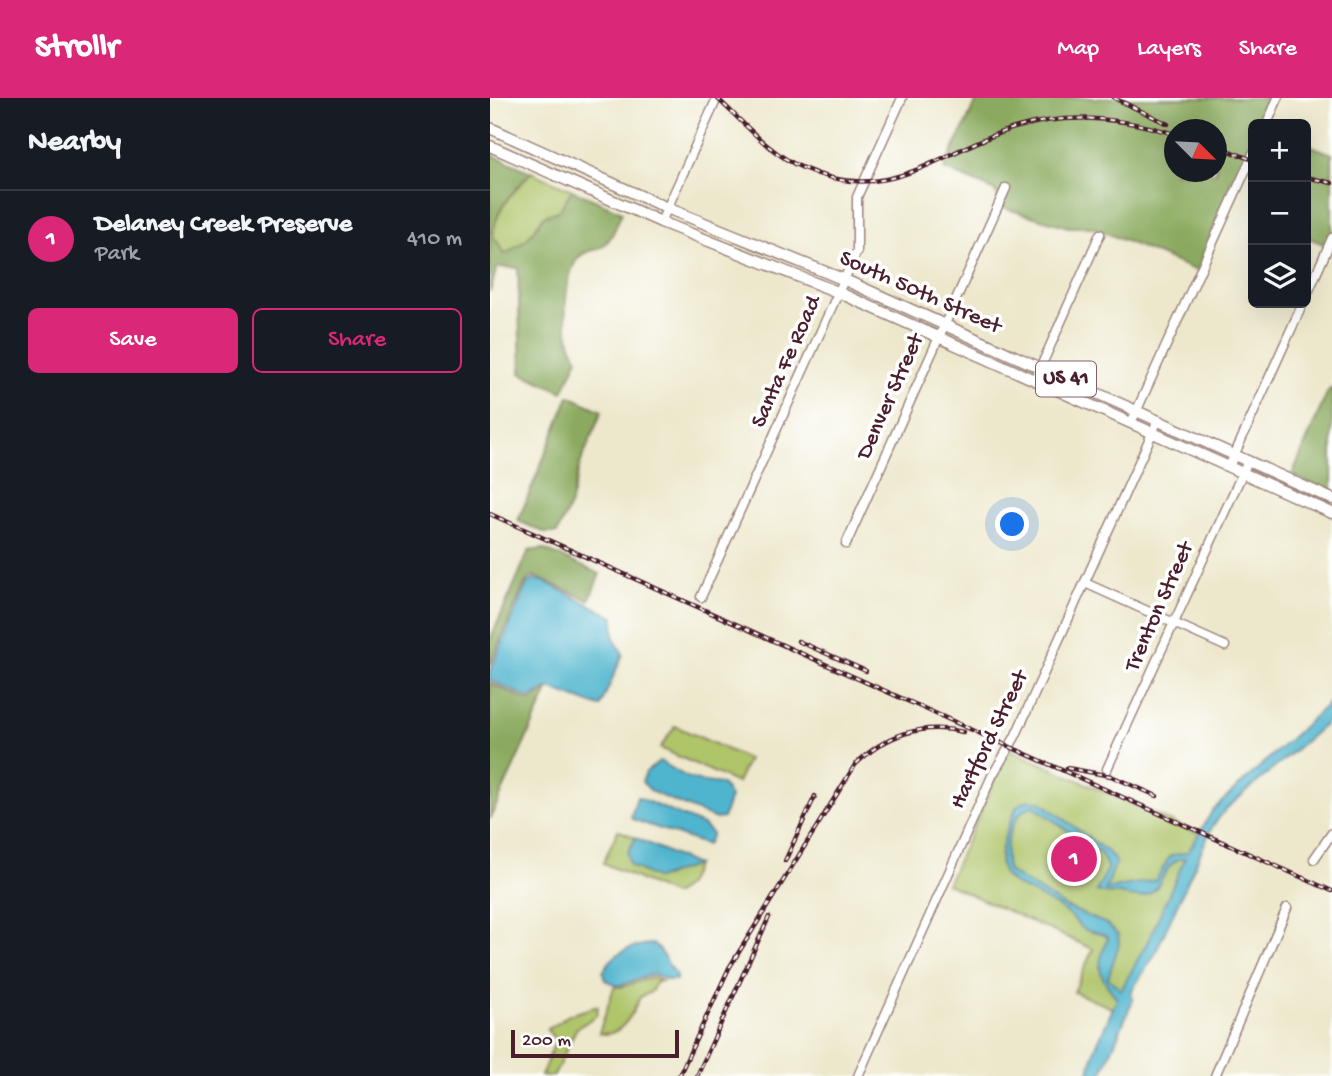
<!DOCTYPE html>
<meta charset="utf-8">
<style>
:root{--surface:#171b24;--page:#242831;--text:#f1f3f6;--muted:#9ea1a6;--line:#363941;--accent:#db2777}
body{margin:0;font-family:"Gochi Hand",sans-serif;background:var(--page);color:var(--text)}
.controls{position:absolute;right:21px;top:21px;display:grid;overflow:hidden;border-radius:10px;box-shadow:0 7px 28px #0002}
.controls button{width:63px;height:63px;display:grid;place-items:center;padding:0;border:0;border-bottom:2px solid var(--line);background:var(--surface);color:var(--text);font:35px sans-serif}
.compass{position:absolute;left:674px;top:21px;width:63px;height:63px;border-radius:50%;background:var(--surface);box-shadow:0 7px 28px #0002;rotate:114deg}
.scale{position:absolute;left:21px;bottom:18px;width:168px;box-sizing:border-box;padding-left:7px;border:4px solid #4a1f2b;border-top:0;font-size:19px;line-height:24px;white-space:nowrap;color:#4a1f2b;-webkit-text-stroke:5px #fff;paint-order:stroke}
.you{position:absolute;left:523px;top:427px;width:24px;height:24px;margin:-18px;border:5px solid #fff;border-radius:50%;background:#1a73e8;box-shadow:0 0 0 10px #1a73e833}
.badge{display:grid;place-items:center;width:46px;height:46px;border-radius:50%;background:var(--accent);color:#fff;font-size:23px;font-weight:700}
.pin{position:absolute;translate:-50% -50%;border:4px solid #fff;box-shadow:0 2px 7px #0006}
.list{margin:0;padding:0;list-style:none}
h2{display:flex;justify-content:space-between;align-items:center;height:91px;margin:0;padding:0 28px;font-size:30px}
h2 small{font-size:23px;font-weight:400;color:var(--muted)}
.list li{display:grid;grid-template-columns:46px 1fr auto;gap:21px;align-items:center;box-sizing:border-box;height:98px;padding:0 28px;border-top:2px solid var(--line)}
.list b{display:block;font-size:26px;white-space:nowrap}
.list p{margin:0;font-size:23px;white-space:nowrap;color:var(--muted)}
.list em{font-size:23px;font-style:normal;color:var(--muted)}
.actions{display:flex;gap:14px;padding:21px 28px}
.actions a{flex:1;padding:16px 0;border:2px solid var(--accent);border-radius:10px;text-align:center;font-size:24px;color:var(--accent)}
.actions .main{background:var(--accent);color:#fff}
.icon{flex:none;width:38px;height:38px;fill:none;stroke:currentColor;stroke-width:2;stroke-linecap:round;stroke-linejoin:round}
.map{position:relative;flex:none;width:842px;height:978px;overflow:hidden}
header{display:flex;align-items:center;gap:42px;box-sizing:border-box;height:98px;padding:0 35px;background:var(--accent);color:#fff}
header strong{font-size:33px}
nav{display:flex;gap:38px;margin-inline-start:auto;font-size:24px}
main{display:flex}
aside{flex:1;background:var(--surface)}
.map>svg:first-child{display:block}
.green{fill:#afc56a;stroke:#7c724a;stroke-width:2}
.forest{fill:#8baa5e;stroke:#6a6444;stroke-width:2;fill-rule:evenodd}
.water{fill:#50b5ce;stroke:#4d6a7c;stroke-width:2;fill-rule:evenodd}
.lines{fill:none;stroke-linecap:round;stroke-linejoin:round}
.minor-casing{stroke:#9c847c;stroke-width:11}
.major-casing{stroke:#9c847c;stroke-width:13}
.minor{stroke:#fff;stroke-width:8}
.major{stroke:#fff;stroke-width:10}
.rail-casing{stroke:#4a1f2b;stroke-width:4.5}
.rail{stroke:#fff;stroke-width:2;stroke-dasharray:5;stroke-linecap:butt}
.labels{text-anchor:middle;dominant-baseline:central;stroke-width:7;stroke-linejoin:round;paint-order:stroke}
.shield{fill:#fff;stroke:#80626b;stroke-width:2}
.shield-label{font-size:21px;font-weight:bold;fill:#4a1f2b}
.street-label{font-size:23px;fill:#4a1f2b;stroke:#fff}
</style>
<header>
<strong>Strollr</strong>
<nav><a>Map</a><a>Layers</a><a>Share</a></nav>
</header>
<main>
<aside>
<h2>Nearby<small></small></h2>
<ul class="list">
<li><span class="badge">1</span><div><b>Delaney Creek Preserve</b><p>Park</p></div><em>410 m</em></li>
</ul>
<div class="actions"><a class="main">Save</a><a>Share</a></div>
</aside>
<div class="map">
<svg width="842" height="978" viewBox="0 0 842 978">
<rect width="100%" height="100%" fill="#fff"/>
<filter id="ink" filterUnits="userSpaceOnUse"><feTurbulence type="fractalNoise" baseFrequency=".0143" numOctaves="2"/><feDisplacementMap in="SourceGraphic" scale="14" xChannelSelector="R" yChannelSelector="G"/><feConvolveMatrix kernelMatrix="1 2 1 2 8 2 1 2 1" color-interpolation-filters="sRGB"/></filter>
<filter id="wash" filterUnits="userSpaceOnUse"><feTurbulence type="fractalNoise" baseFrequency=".00686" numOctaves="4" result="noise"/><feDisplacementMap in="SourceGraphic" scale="28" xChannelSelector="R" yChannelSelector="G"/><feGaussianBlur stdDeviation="1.57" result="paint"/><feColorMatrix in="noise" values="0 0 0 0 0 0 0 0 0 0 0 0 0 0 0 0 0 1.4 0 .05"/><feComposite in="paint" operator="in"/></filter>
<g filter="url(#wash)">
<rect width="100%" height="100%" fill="#ede8cc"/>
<g class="green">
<path d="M41 74 82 92 69 113 54 118 38 141 16 156 3 138C5 110 24 94 41 74Z"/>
<path d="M185 628 258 661 247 685 170 650Z"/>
<path d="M519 651 711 737 631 914 584 894 603 851 457 786Z"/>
<path d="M128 732 146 740 138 755 175 779 186 772 206 767 197 787 184 797 113 765Z"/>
<path d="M163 879 172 883 166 884 161 894 150 899C143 915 131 941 109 935L124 889H132Z"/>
<path d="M108 908 107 917 86 931 64 978H51L66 942 57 932 79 917Z"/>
</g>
<g class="forest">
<path d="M488 0H782L769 26H763V48L748 81 743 79 707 173 602 129H578L514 110 504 92 454 71ZM684 32H726V74H684Z"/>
<path d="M816 46 842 56V134L836 147 816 139Z"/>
<path d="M0 56 41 74C24 94 5 110 3 138L15 156 37 141 54 118 69 113 82 92 132 114C127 125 123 140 113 148 105 153 95 152 88 160 72 182 71 238 88 260L73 294 31 275 28 170 7 169 0 194Z"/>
<path d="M842 290V395L802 377 838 293Z"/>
<path d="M79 298 112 313 90 366 80 408 67 435H56L28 423Z"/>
<path d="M53 451 110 476 99 502 43 478 35 485 0 567V542L39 453Z"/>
<path d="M0 585 39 603 58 593 0 721Z"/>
</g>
<g class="water">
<path d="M43 482 53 483 124 519V540L133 556 110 609 59 590 39 600 0 582V574L37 486Z"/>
<path d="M842 602V616L834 627 735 712 722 729 664 858 642 892V904L611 978H598L605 951 627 901C608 875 605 871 618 840 611 833 601 836 593 831 588 828 586 823 582 819 526 775 486 799 527 708L538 702 551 704 619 755 626 764 616 791 666 782 680 758 698 754 723 712ZM543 708 611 756 618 771 606 793C614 796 621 796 629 796 636 797 644 800 651 799 675 795 671 762 695 760L659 841 631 892 618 880 629 846 628 837 617 826 576 809 518 773C511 755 521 713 543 708Z"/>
<path d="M170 663C199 680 196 683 232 686L240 699 233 720 226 721 162 694 152 684 156 674Z"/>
<path d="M147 699 213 727 222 736 217 747 144 722 141 719Z"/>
<path d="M146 740 206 767 167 781 140 767 137 755Z"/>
<path d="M163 846C174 852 177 868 186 877V882H178L163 876 128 888 115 882 113 874C123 854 142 847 163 846Z"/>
</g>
</g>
<g filter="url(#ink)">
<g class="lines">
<g class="minor-casing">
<g id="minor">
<path d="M777 26 788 0"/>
<path d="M171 124 227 0"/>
<path d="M816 199 842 140"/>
<path d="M545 282 610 136"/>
<path d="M641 325 763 56"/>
<path d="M739 369 813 205"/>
<path d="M356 446 516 90"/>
<path d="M595 485 735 548"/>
<path d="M211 499 367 153V99L412 0"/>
<path d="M617 671 758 363"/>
<path d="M824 761 842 735"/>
<path d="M368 978 502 678 525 639 668 322"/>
<path d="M725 978 797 810"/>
</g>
</g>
<g class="major-casing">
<g id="major">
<path d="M0 30 177 110 355 182 842 401"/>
<path d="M0 48 171 124 350 195 842 415"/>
</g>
</g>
<use href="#minor" class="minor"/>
<use href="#major" class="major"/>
<g class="rail-casing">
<g id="rail">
<path d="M227 0C253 24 280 56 313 70 402 110 449 51 528 29 581 14 633 20 684 36"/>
<path d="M624 0 678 26"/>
<path d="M726 48 763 62"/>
<path d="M816 79 842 85"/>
<path d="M0 416 842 793"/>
<path d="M308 543 376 573"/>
<path d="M577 670 621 678 667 698"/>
<path d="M295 763 325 698"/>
<path d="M189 978 239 870 365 667C395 637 432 624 473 634"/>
<path d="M207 978 279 819"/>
</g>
</g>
<use href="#rail" class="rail"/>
</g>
</g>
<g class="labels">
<rect class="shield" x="546" y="263.5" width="60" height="35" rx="5"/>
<g class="shield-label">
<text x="576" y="281">US 41</text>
</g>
<g class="street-label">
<text transform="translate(430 195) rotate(24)">South 50th Street</text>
<text transform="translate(297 264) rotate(-66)">Santa Fe Road</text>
<text transform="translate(401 299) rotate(-66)">Denver Street</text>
<text transform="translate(670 509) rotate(-66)">Trenton Street</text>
<text transform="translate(500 642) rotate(-64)">Hartford Street</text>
</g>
</g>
</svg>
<div class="controls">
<button>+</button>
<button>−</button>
<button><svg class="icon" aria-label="layers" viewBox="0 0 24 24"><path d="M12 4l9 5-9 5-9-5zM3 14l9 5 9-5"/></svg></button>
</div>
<svg class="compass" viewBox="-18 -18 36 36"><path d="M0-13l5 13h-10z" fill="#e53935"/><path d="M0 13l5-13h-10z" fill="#9ea1a6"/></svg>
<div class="scale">200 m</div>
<div class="you"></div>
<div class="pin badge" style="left:584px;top:761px">1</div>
</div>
</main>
